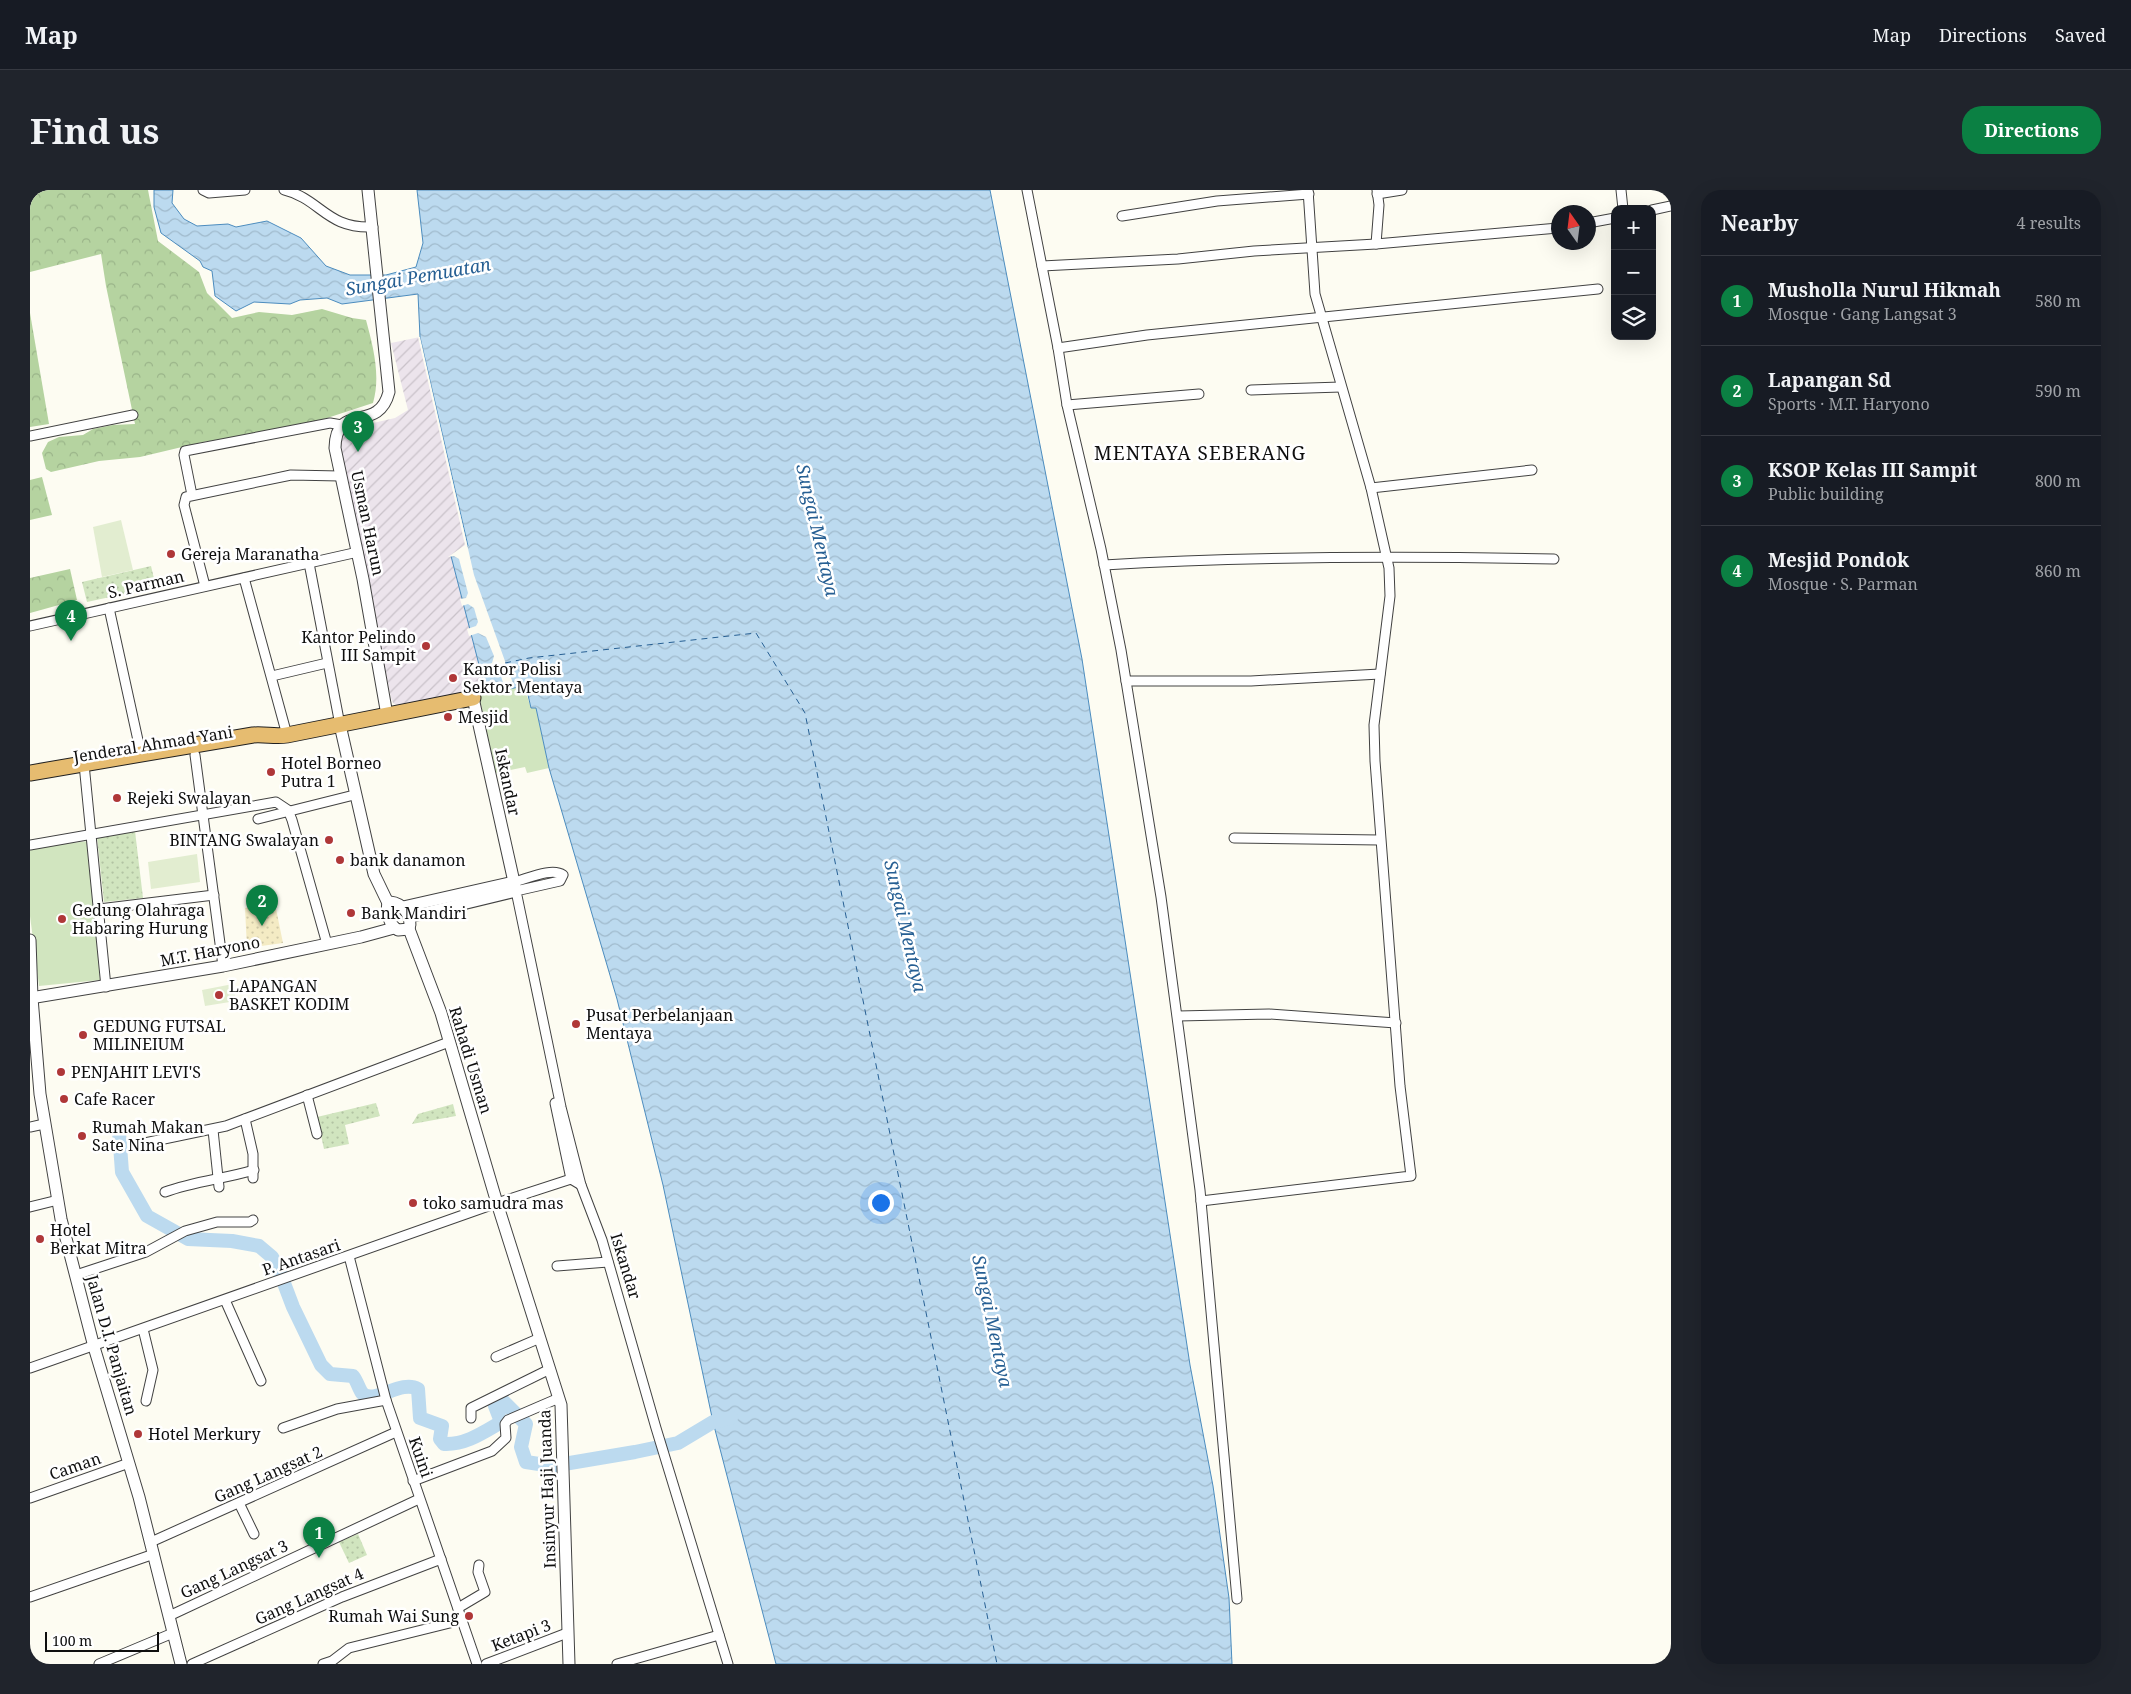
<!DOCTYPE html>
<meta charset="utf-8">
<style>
:root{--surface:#171b24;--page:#20242c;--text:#f1f3f6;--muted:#9ea1a6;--line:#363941;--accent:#0b8043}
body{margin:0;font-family:"Noto Serif",serif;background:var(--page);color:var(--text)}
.controls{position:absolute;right:15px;top:15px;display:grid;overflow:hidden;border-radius:10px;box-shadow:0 5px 20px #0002}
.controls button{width:45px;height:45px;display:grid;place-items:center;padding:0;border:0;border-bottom:1px solid var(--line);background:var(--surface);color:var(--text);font:25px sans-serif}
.compass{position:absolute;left:1521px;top:15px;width:45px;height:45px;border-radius:50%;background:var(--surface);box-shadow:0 5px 20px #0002;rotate:346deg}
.scale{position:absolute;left:15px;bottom:12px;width:114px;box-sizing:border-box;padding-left:5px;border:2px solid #0f0f0f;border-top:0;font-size:14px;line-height:18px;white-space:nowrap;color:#0f0f0f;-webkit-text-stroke:4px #fff;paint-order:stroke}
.you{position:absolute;left:850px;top:1012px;width:18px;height:18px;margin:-12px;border:4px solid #fff;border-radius:50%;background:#1a73e8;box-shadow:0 0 0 8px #1a73e833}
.badge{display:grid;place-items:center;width:32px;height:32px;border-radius:50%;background:var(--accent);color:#fff;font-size:16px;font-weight:700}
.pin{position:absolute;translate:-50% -41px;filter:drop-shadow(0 1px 2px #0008)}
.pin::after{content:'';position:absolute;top:26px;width:18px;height:15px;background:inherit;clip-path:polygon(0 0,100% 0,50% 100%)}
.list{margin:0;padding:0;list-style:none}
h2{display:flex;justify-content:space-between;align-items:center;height:65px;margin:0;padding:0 20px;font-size:21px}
h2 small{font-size:16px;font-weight:400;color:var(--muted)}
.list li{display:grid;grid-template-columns:32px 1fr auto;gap:15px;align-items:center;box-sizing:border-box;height:90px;padding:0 20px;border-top:1px solid var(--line)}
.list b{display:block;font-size:19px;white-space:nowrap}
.list p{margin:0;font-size:16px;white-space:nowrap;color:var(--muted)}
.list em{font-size:16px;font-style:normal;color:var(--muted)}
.icon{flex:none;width:28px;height:28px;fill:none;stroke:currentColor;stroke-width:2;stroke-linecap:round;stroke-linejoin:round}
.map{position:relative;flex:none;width:1641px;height:1474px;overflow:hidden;border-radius:20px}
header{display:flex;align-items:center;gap:30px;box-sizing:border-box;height:70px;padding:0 25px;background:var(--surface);border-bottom:1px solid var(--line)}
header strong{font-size:24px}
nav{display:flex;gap:28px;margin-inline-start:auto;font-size:18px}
.intro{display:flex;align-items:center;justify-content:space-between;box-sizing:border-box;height:120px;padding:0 30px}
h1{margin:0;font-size:35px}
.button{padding:12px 22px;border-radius:20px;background:var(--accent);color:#fff;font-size:18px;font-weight:700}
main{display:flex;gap:30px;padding:0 30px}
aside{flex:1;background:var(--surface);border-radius:20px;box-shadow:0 5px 20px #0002}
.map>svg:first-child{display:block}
.industrial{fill:url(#industrial-furrows)}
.grass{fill:url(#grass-dots)}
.forest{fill:url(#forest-crowns)}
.sand{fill:url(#sand-dots)}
.park{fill:#d1e5bf}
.pitch{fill:#e2edd0}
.water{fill:url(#water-waves);stroke:#4c8cbe}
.pier{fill:#fdfcf2}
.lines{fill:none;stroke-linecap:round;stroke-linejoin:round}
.river{stroke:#bcdaef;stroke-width:14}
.ferry{stroke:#265f93;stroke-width:1;stroke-dasharray:6 5;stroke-linecap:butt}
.minor-casing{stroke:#424242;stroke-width:11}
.tertiary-casing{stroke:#424242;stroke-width:13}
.trunk-casing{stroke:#202020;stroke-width:17}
.minor{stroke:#fff;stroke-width:9}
.tertiary{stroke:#fff;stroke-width:11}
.trunk{stroke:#e6bc70;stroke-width:15}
.poi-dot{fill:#af3738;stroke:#fff;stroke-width:2}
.labels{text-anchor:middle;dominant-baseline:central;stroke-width:5;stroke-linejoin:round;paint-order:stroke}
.street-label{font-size:16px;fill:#0f0f0f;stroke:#fff}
.poi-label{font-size:16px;fill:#0f0f0f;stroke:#fff;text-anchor:start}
.water-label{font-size:18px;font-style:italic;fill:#265f93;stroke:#fff}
.quarter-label{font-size:19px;letter-spacing:1px;fill:#0f0f0f;stroke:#fff}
</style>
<header>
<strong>Map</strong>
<nav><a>Map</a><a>Directions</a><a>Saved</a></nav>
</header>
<div class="intro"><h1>Find us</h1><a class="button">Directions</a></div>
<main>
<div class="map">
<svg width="1641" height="1474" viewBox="0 0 1641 1474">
<defs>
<pattern id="industrial-furrows" width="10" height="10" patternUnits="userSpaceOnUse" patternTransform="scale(1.25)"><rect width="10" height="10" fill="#ece4ec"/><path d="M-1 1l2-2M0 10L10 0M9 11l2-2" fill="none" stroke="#c9c2c9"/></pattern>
<pattern id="grass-dots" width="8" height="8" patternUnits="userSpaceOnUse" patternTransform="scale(1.25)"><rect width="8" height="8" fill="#d1e5bf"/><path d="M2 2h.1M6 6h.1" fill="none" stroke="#b2c3a3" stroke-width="1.8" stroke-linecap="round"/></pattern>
<pattern id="forest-crowns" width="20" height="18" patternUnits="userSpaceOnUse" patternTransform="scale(1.25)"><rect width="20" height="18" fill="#b5d3a0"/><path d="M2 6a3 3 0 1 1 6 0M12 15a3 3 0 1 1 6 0" fill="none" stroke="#9ab489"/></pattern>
<pattern id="sand-dots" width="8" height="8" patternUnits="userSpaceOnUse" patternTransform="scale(1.25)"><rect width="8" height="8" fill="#f4ebc4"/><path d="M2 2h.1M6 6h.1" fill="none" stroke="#d0c8a7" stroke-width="1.8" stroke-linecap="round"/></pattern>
<pattern id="water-waves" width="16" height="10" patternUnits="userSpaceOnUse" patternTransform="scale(1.25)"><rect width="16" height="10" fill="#bcdaef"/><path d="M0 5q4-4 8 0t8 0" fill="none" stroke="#a0bacc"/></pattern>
</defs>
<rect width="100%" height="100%" fill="#fdfcf2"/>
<path class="industrial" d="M390 147 444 385 484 496 448 504 368 516 363 513 361 508 309 253 311 244 317 239 365 228 378 220 361 153Z"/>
<g class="grass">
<path d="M121 376 126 397 57 412 52 392Z"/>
<path d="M105 641 113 708 74 712 67 647Z"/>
<path d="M346 913 350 926 315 935 319 954 294 959 287 927Z"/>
<path d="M423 914 426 926 382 934 388 924Z"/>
<path d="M328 1344 337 1365 319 1373 309 1352Z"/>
</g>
<g class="forest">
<path d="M0 0H118L128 51 169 82 177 103 202 128 229 122 262 125 292 119 322 128 336 130C343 156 351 186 343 213L288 231 245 240 173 252 110 267 69 271 21 282 16 279 12 263 18 252 29 247 53 245 63 239 83 235 105 234 76 96 71 64 0 82Z"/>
<path d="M0 123 19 234 0 237Z"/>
<path d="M12 287 22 325 0 330V290Z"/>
<path d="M40 379 47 410 0 423V388Z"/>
</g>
<path class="sand" d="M245 714 253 753 217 758 215 718Z"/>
<g class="park">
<path d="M483 497 495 500 501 518 506 517 519 578 497 583 495 577 465 583 449 505Z"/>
<path d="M59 651 70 790 9 796 0 726V658Z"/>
</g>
<g class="pitch">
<path d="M91 330 103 380 72 387 63 337Z"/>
<path d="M167 664 170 692 121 699 118 672Z"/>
<path d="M203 794 206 811 175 816 172 800Z"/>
</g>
<path class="water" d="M124 0H143L142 13 154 29 167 36 198 34 206 37 237 31 271 48 296 76 320 85H356L386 77 393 53 387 0H960L1052 469 1160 1175 1183 1296 1199 1408 1202 1474H746L683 1232 633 995 587 809 519 578 506 518H501L498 505 489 497 474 500 472 494 455 498 421 366 438 356 390 147 388 104 312 114 297 108 270 110 260 114 224 112 206 121 185 106 182 81 173 77 170 71 131 43 124 17Z"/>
<path class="pier" d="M388 147H390L444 385 484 496 475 499 470 483 464 479 449 484 448 478 462 473 464 466 456 447 448 443 439 446 437 439 446 436 448 432 444 418 438 414 432 416 430 409 436 408 438 403 429 369 424 366 418 367 435 355Z"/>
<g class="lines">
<path class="river" d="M89 942 92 982 117 1026 158 1049 202 1051 229 1056 242 1067 249 1080 263 1117 291 1175 300 1184 323 1186C327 1191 329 1199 332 1203 344 1216 370 1189 388 1199L390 1228 412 1236 410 1249 414 1254C434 1255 451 1244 468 1234L470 1229 465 1216 467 1213 474 1212 496 1234 491 1257 496 1272 522 1276 605 1262 648 1253 683 1232 701 1228"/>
<path class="ferry" d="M475 473 499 468 726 443 775 523 967 1474"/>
<g class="minor-casing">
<g id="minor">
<path d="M173 0 179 3 215 0"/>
<path d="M254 0C291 9 296 39 343 37"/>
<path d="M997 0 1028 158 1037 215 1071 359 1091 460 1131 707 1170 1000 1207 1409"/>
<path d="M1591 0 1593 19"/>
<path d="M1347 4 1372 0"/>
<path d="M1622 20 1641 16"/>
<path d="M1092 26 1187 11 1279 4"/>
<path d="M1558 33 1585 28"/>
<path d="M1346 54 1349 15 1347 0"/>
<path d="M1012 76 1148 69 1224 61 1346 54 1528 38"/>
<path d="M1028 158 1117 145 1568 99"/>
<path d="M1221 200 1311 197"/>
<path d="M1037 215 1169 204"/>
<path d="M0 246 103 225"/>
<path d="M1341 298 1502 280"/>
<path d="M162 305 154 265 155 261 300 233 312 235"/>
<path d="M279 373 310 535"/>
<path d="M1074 375C1224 366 1374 366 1524 369"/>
<path d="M214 388 257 545"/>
<path d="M175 396 154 315 156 307 261 285 310 286"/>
<path d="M79 418 111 564"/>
<path d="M0 436 328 362"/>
<path d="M242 486 297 473"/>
<path d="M1096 491H1221L1350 484"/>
<path d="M165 565 193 776"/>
<path d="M54 574 76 797"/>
<path d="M228 629 324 605"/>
<path d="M1204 648 1349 650"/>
<path d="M0 655 246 612 258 620 262 630 297 754"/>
<path d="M484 692C497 689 522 677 533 685L530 691 486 701 531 917 551 995 572 1050 626 1238 698 1474"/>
<path d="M69 719 184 705"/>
<path d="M1148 826 1239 824 1366 833"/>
<path d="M277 905 287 944"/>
<path d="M525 913 541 989"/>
<path d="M215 929 223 964V988"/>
<path d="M0 937 14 934"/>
<path d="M183 940 189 997"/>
<path d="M110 954 196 936 419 852"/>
<path d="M135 1002C165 991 194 989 224 980"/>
<path d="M1171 1011 1381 986 1370 896 1345 571 1344 535 1360 406 1359 378 1341 298 1285 104 1278 0"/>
<path d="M0 1017 28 1010"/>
<path d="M319 1066 356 1210 447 1474"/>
<path d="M527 1076 578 1072"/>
<path d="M46 1085 116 1062 155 1041 187 1032H220L223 1030"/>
<path d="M195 1110 231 1191"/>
<path d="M113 1139 123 1180 116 1211"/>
<path d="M466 1167 510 1148"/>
<path d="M0 1178 467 1013 541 989 551 995"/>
<path d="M441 1228V1218L520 1179"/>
<path d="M253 1238 307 1219 356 1210"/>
<path d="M383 1291 462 1261 476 1248 475 1234 478 1230 529 1208"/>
<path d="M0 1308 99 1273"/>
<path d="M209 1313 224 1344"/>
<path d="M121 1352 366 1242"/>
<path d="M0 1407 124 1364"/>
<path d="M428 1418 455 1402 448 1382 449 1375"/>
<path d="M139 1426 389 1309"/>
<path d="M69 1474 143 1443"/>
<path d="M162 1474 312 1407 411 1369"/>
<path d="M293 1474 302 1471 319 1458 432 1430"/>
<path d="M456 1474 537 1443"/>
<path d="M587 1474 689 1445"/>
</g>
</g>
<g class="tertiary-casing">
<g id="tertiary">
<path d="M338 0 359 202C348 245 306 210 305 258L333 389 357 525"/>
<path d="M310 535 344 684 358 713"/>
<path d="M360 712C373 713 383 727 379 739L368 740C359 735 356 722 358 713Z"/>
<path d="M373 717 484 692"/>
<path d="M379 727 486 701 443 508"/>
<path d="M379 739 411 823 467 1013 531 1215 539 1474"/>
<path d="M0 750 2 808 10 904 31 1029 64 1157 109 1307 151 1474"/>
<path d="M0 808 193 776 331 747 364 738"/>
</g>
</g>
<g class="trunk-casing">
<path id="trunk" d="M0 583 223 545C235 544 246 547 257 545L443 508"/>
</g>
<use href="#minor" class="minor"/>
<use href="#tertiary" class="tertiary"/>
<use href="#trunk" class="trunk"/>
</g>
<g class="poi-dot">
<circle cx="141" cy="364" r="5"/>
<circle cx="396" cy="456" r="5"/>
<circle cx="423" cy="488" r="5"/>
<circle cx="418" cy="527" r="5"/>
<circle cx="241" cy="582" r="5"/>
<circle cx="87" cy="608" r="5"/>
<circle cx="299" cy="650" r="5"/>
<circle cx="310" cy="670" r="5"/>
<circle cx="321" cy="723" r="5"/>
<circle cx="32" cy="729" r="5"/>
<circle cx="189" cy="805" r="5"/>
<circle cx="546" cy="834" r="5"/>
<circle cx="53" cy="845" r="5"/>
<circle cx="31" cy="882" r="5"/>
<circle cx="34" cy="909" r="5"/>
<circle cx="52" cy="946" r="5"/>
<circle cx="383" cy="1013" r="5"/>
<circle cx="10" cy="1049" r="5"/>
<circle cx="108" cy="1244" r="5"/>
<circle cx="439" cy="1426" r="5"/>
</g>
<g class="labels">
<g class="street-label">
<text transform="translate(338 333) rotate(78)">Usman Harun</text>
<text transform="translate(116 394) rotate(-13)">S. Parman</text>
<text transform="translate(123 554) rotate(-9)">Jenderal Ahmad Yani</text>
<text transform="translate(478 592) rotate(78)">Iskandar</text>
<text transform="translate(180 761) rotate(-11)">M.T. Haryono</text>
<text transform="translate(441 870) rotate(73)">Rahadi Usman</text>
<text transform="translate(271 1067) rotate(-19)">P. Antasari</text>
<text transform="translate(596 1076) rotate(73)">Iskandar</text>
<text transform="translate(82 1155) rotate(74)">Jalan D.I. Panjaitan</text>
<text transform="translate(391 1267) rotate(71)">Kuini</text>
<text transform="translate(45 1276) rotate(-19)">Caman</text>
<text transform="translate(238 1284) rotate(-24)">Gang Langsat 2</text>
<text transform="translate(517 1299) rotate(-92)">Insinyur Haji Juanda</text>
<text transform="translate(204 1379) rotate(-25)">Gang Langsat 3</text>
<text transform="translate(279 1406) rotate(-24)">Gang Langsat 4</text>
<text transform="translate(491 1445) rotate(-21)">Ketapi 3</text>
</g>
<g class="poi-label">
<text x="151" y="364">Gereja Maranatha</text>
<text x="386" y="447" text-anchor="end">Kantor Pelindo<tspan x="386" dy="18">III Sampit</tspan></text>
<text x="433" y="479">Kantor Polisi<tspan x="433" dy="18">Sektor Mentaya</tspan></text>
<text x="428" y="527">Mesjid</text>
<text x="251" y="573">Hotel Borneo<tspan x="251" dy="18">Putra 1</tspan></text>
<text x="97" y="608">Rejeki Swalayan</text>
<text x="289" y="650" text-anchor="end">BINTANG Swalayan</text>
<text x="320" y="670">bank danamon</text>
<text x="42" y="720">Gedung Olahraga<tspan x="42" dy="18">Habaring Hurung</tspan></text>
<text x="331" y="723">Bank Mandiri</text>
<text x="199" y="796">LAPANGAN<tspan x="199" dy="18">BASKET KODIM</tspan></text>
<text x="556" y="825">Pusat Perbelanjaan<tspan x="556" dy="18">Mentaya</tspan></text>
<text x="63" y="836">GEDUNG FUTSAL<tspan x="63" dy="18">MILINEIUM</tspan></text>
<text x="41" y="882">PENJAHIT LEVI'S</text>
<text x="44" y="909">Cafe Racer</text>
<text x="62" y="937">Rumah Makan<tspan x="62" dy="18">Sate Nina</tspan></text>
<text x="393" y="1013">toko samudra mas</text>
<text x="20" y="1040">Hotel<tspan x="20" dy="18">Berkat Mitra</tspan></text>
<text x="118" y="1244">Hotel Merkury</text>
<text x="429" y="1426" text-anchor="end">Rumah Wai Sung</text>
</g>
<g class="water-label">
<text transform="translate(388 86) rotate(-10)">Sungai Pemuatan</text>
<text transform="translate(788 340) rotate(77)">Sungai Mentaya</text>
<text transform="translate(876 736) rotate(77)">Sungai Mentaya</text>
<text transform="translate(963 1131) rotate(78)">Sungai Mentaya</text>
</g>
<g class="quarter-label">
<text x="1170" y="263">MENTAYA SEBERANG</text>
</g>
</g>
</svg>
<div class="controls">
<button>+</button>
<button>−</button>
<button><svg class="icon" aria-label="layers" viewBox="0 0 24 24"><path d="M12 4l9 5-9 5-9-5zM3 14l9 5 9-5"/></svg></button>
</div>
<svg class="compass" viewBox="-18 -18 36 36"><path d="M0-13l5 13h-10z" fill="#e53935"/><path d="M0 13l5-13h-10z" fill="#9ea1a6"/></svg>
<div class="scale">100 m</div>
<div class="you"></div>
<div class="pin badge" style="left:289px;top:1368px">1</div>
<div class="pin badge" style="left:232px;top:736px">2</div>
<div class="pin badge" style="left:328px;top:262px">3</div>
<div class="pin badge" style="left:41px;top:451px">4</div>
</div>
<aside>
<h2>Nearby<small>4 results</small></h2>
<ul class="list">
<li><span class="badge">1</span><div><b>Musholla Nurul Hikmah</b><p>Mosque · Gang Langsat 3</p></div><em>580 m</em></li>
<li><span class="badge">2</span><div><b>Lapangan Sd</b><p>Sports · M.T. Haryono</p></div><em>590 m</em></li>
<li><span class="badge">3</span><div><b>KSOP Kelas III Sampit</b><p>Public building</p></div><em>800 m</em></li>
<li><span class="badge">4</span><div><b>Mesjid Pondok</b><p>Mosque · S. Parman</p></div><em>860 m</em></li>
</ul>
</aside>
</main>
